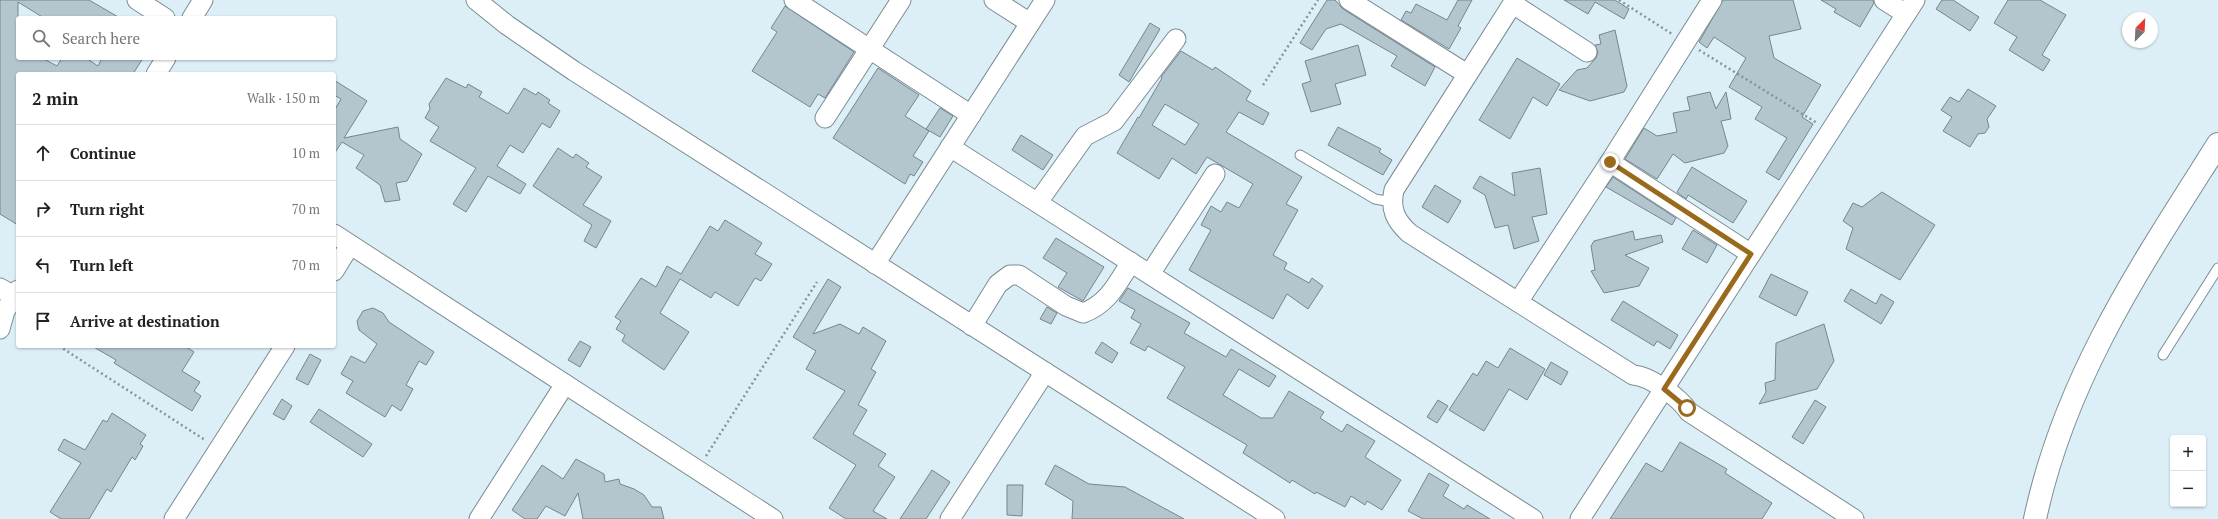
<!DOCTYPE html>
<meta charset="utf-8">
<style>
:root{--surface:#fff;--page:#f6f6f6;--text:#222;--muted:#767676;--line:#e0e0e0}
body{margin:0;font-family:"PT Serif",serif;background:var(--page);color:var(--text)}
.controls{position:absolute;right:12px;bottom:12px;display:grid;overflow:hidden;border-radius:4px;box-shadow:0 1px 3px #0004}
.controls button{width:36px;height:36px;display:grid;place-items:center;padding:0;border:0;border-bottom:1px solid var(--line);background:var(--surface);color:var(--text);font:20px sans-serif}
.compass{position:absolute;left:2122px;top:12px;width:36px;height:36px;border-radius:50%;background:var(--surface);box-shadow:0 1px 3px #0004;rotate:24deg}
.stop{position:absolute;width:12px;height:12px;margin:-9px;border:3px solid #996a1b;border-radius:50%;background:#fff}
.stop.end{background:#996a1b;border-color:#fff;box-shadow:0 1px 4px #0008}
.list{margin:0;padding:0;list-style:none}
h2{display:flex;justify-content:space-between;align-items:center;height:52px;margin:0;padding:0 16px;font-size:17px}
h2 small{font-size:13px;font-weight:400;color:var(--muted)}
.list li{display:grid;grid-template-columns:26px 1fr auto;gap:12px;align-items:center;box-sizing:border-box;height:56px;padding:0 16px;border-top:1px solid var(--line)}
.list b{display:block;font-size:15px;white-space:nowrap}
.list em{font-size:13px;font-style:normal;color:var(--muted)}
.icon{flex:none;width:22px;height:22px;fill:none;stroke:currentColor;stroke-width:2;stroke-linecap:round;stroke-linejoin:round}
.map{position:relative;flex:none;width:2218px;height:519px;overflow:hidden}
.search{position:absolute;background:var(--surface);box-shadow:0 1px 3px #0004;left:16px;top:16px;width:320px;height:44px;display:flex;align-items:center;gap:10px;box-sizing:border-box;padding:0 14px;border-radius:4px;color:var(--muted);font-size:15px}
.panel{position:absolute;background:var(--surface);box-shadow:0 1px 3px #0004;left:16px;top:72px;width:320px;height:276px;border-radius:4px}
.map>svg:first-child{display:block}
.building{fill:#b3c6ce;stroke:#75868d;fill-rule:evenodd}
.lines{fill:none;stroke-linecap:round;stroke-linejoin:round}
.lane-casing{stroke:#7b8c94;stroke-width:11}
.street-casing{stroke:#7b8c94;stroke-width:21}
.secondary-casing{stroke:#7b8c94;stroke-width:24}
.path{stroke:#869499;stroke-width:2.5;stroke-dasharray:2 3;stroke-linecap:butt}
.lane{stroke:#fff;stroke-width:9}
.street{stroke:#fff;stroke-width:19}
.secondary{stroke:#fff;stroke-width:22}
.route{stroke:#996a1b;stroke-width:5}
</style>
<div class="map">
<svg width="2218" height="519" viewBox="0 0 2218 519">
<rect width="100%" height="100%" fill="#dceff7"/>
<g class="building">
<path d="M0 0H89L120 18H44L18 2V58H42L57 66 62 58H86L98 66 102 58H143L133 74H18V225L0 214Z"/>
<path d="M1327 0H1335L1343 9 1435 67 1425 86 1391 66 1397 56 1341 24 1326 29 1312 50 1300 43Z"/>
<path d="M1458 0H1472L1458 26 1461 28 1449 49 1401 20 1406 11 1411 13 1416 4 1447 20Z"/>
<path d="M1564 0H1615L1629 9 1624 19 1595 2 1588 14Z"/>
<path d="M1723 0H1793L1801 29 1769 36 1774 58 1821 85 1802 117 1813 124 1779 180 1766 172 1787 138 1755 119 1762 107 1729 87 1746 58 1714 37 1707 48 1699 42Z"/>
<path d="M1821 0H1873L1874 3 1860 27 1834 12 1836 9Z"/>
<path d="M1942 0H1953L1979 17 1970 31 1936 9Z"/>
<path d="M2008 0H2040L2066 15 2042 55 2050 60 2043 71 2009 50 2017 37 1994 23Z"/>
<path d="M785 6 854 52 825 98 818 94 810 107 752 71 777 32 771 28Z"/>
<path d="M1150 23 1160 29 1129 82 1119 75Z"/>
<path d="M1615 30 1627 86 1624 92 1590 101 1559 90 1577 70 1587 68 1596 58 1598 52 1595 45 1601 44 1599 35Z"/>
<path d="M1358 45 1366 75 1335 84 1341 104 1311 112 1302 84 1311 81 1305 61Z"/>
<path d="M1181 51 1213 70 1215 67 1251 91 1246 100 1269 113 1263 125 1239 112 1226 132 1302 177 1286 204 1298 210 1273 255 1287 263 1284 269 1309 283 1312 278 1323 286 1308 309 1287 294 1273 319 1189 270 1211 230 1201 225 1211 206 1221 212 1227 202 1239 208 1253 184 1207 157 1196 174 1172 158 1159 179 1117 153 1138 117 1139 118 1162 78 1161 77ZM1165 104 1199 124 1185 145 1152 125Z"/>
<path d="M1517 58 1560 84 1547 106 1533 97 1510 139 1479 120Z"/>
<path d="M878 68 919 95 905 116 929 131 913 156 923 162 914 176 910 174 905 184 833 138Z"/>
<path d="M446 78 466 88 468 84 482 92 479 97 508 114 524 88 536 95 538 92 550 100 548 103 560 111 550 128 542 123 523 153 510 145 497 166 526 184 520 194 488 176 466 212 453 204 476 168 430 141 439 127 425 118 430 109 429 104Z"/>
<path d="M334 80 367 101 344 138 398 127 400 139 422 154 407 181 396 183 400 200 385 202 380 185 356 168 364 155 342 142 334 154V111L341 99 334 95Z"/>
<path d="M1968 89 1996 106 1987 119 1989 127 1985 133 1978 134 1970 147 1943 131 1952 117 1941 110 1950 97 1959 102Z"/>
<path d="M1710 92 1716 109 1726 92 1731 119 1721 121 1728 146 1724 153 1685 163 1673 154 1657 179 1625 159 1644 128 1657 136 1677 132 1673 113 1690 110 1687 97Z"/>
<path d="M940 108 953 116 940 137 926 129Z"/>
<path d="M1338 127 1381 149 1379 152 1392 160 1383 175 1328 145Z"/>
<path d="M1021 135 1053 155 1043 170 1012 150Z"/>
<path d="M558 148 573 158 576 154 589 163 586 167 602 177 583 205 611 221 596 248 584 241 592 225 533 186Z"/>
<path d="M1692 167 1747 201 1733 223 1688 195 1686 199 1677 192Z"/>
<path d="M1540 168 1547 214 1532 217 1539 241 1514 249 1508 225 1495 228 1485 195 1473 188 1480 176 1515 196 1512 173Z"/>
<path d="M1613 177 1676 218 1672 225 1606 187Z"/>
<path d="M1435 185 1461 201 1448 223 1422 207Z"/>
<path d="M1882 192 1935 225 1900 280 1846 249 1853 228 1843 221 1853 203 1862 207Z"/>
<path d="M725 220 762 243 755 254 772 264 761 281 755 278 738 306 715 292 711 298 680 279 660 313 689 332 664 370 622 341 625 335 616 329 621 321 615 317 641 278 656 287 667 266 681 274 710 226 718 231Z"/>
<path d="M1693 230 1717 245 1707 263 1682 249Z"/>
<path d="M1633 231 1635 240 1661 235 1663 242 1625 255 1649 268 1639 286 1604 293 1591 271 1595 270 1591 246 1594 241Z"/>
<path d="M1056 238 1104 267 1083 301 1058 287 1067 273 1043 258Z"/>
<path d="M1771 274 1808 292 1796 316 1759 297Z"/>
<path d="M828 279 841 287 813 334 840 324 859 334 863 327 886 341 871 369 876 372 858 405 867 410 853 434 886 454 878 466 895 477 873 511 887 519H846L829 508 856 465 813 438 845 391 806 369 816 351 793 337Z"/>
<path d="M1128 288 1190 323 1184 333 1226 357 1231 349 1276 376 1269 387 1239 369 1223 395 1261 418H1273L1289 391 1324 412 1320 418 1342 432 1347 424 1375 441 1365 457 1401 480 1382 510 1367 501 1365 505 1351 496 1345 507 1316 492 1315 494 1292 480 1290 483 1243 453 1247 445 1167 398 1185 367 1148 346 1145 351 1130 343 1141 324 1131 318 1135 310 1119 301Z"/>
<path d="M1851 289 1876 304 1881 294 1894 302 1881 324 1844 301Z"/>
<path d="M1623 301 1678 335 1670 349 1657 341 1654 346 1611 320Z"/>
<path d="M1047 307 1057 313 1051 324 1040 319Z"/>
<path d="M373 308 383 313 389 322 434 352 426 365 419 361 406 385 413 389 401 411 392 405 385 417 346 393 353 381 341 374 351 356 365 363 377 344 359 330 357 321 363 311Z"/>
<path d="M1824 324 1834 361 1817 389 1759 404 1766 392 1765 383 1775 380 1776 343Z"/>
<path d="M580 341 591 347 580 367 568 360Z"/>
<path d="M1102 342 1118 353 1112 363 1095 353Z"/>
<path d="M92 346H185L194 352 182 371 200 382 194 391 201 396 192 411 114 363 116 360Z"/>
<path d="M1510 348 1545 369 1527 400 1509 389 1484 431 1449 410 1473 373 1477 376 1486 361 1498 368Z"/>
<path d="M310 354 321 360 308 385 296 379Z"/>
<path d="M1551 362 1568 372 1561 385 1544 375Z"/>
<path d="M282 399 292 406 284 420 273 414Z"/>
<path d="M1438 400 1448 406 1437 423 1427 417Z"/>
<path d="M1815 400 1826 407 1803 444 1792 437Z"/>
<path d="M319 409 372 444 363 457 310 422Z"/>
<path d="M112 413 146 435 140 444 143 446 135 460 132 457 111 492 107 489 89 519H61L50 512 81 463 58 450 64 439 85 450 103 420 107 422Z"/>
<path d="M1680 442 1727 469 1725 473 1772 503 1762 519H1610L1646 463 1662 472Z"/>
<path d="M576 459 604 474 605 482 619 479 620 484 634 489 644 495 652 507H661L664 519H583L578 493 565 516 546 506 537 519H525L512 510 542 465 563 479Z"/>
<path d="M1055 465 1089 484 1125 487 1184 519H1072L1073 501 1045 484Z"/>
<path d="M932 470 950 482 926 519H900Z"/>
<path d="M1429 473 1449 485 1443 496 1464 509 1467 505 1490 519H1423L1408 511Z"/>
<path d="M1007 485H1023L1022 516 1007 515Z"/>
</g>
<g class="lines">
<g class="lane-casing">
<g id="lane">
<path d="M1300 155 1375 199 1392 202"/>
<path d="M2163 355 2218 268"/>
</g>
</g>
<g class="street-casing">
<g id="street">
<path d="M137 0 165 18"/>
<path d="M476 0 507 25 574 71 1275 519"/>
<path d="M794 0 971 115"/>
<path d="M994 0 1030 23"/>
<path d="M1349 0 1467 74"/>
<path d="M1515 0 1394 190C1390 209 1395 220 1409 233L1633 375C1650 376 1680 398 1689 412L1854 519"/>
<path d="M1884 0 1906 14"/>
<path d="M1513 4 1587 52"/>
<path d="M192 18 203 0"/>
<path d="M156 74 166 58"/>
<path d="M825 118 901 0"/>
<path d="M950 147 1533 519"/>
<path d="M1610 162 1751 254"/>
<path d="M1038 202 1085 136 1114 121 1176 39"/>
<path d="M334 234 773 519"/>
<path d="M875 264 1045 0"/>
<path d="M334 271 350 245"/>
<path d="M1150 274 1215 174"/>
<path d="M0 288 14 296"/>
<path d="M1518 302 1610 162 1712 0"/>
<path d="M972 326 998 284 1010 275H1019L1066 306 1083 313C1108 304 1117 284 1131 262"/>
<path d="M0 329 5 311 18 290"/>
<path d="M174 519 285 346"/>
<path d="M479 519 565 384"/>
<path d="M950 519 1045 372"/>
<path d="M1580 519 1915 0"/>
</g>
</g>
<g class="secondary-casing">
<path id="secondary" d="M2035 519C2065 377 2142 264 2218 144"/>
</g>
<g class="path">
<path d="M1619 0 1672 34"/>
<path d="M1699 50 1817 123"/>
<path d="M1263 85 1318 0"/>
<path d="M59 346 205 440"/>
<path d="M706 456 817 282"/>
</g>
<use href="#lane" class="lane"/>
<use href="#street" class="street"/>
<use href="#secondary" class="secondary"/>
</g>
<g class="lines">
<path class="route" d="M1610 162 1751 254 1664 389 1687 408"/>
</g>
</svg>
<div class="controls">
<button>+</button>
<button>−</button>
</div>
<svg class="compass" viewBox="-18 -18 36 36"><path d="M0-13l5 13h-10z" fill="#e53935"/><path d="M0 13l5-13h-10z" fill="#767676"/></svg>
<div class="stop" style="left:1687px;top:408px"></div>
<div class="stop end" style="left:1610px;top:162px"></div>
<div class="search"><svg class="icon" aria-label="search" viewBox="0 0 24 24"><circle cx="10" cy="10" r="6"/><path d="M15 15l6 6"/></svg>Search here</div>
<section class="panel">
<h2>2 min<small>Walk · 150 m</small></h2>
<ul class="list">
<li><svg class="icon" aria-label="ahead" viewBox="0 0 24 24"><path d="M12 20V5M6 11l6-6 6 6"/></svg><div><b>Continue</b></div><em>10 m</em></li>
<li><svg class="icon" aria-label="right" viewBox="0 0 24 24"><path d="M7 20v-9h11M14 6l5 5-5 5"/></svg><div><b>Turn right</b></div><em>70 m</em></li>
<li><svg class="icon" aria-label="left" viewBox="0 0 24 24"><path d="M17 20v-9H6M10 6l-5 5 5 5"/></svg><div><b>Turn left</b></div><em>70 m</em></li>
<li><svg class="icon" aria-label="arrive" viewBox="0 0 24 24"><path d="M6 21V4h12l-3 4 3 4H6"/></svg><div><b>Arrive at destination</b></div></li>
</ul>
</section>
</div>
